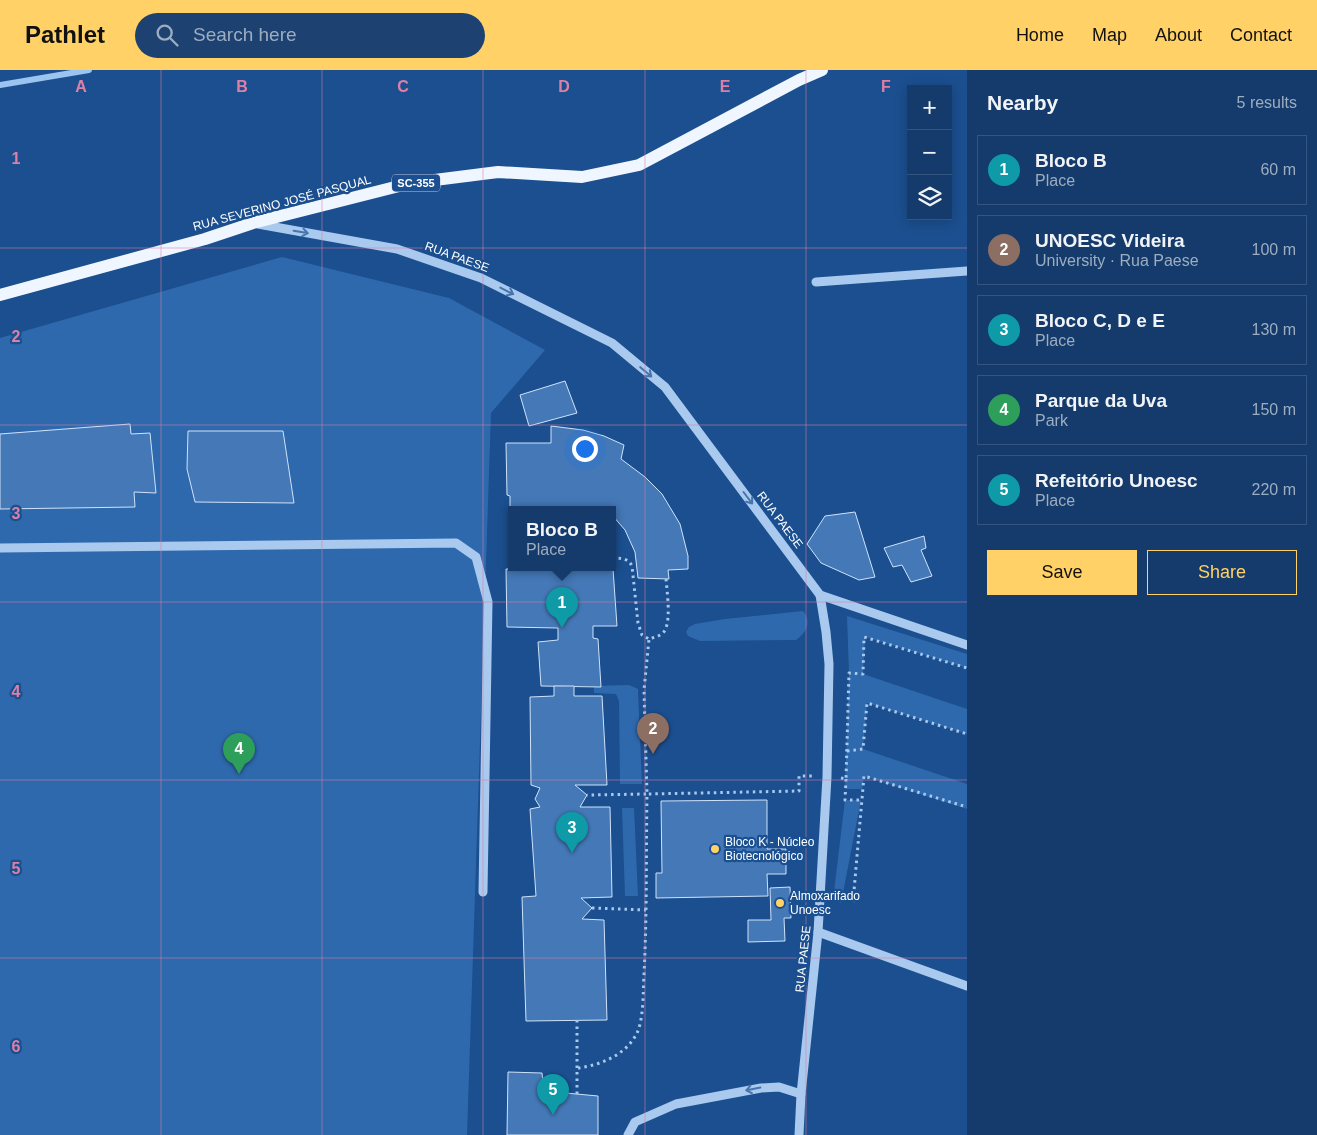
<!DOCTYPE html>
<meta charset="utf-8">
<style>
:root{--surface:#143b6b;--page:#1d4271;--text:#f1f3f6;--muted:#9dadc1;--line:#33557e;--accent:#ffd166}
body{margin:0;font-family:Arial,sans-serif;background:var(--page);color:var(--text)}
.controls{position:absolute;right:15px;top:15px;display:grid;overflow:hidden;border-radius:0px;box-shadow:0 2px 12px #0003}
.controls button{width:45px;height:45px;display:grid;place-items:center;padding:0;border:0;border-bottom:1px solid var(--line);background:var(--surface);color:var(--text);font:25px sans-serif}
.you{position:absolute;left:584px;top:378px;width:18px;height:18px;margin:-12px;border:4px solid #fff;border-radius:50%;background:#1a73e8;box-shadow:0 0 0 8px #1a73e833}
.badge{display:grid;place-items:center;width:32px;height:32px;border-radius:50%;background:var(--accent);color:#fff;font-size:16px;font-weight:700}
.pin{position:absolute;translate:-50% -41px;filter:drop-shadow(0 1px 2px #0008)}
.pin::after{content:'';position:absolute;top:26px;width:18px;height:15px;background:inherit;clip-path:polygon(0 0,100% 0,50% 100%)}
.popup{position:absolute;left:508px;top:436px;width:108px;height:65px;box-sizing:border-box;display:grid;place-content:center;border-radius:0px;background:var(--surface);filter:drop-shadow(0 1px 4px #0005);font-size:16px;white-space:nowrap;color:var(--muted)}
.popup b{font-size:19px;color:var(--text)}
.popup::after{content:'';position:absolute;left:50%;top:100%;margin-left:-10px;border:10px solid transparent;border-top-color:var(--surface)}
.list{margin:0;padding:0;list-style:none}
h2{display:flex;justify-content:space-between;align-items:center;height:65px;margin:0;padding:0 20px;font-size:21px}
h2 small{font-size:16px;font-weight:400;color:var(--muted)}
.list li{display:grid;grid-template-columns:32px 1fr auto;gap:15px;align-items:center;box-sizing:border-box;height:70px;margin:0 10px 10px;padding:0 10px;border:1px solid var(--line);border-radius:0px}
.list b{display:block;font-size:19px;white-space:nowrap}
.list p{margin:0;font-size:16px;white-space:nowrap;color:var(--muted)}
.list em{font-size:16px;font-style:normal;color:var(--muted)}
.actions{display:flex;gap:10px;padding:15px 20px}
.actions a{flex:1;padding:11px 0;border:1px solid var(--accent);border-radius:0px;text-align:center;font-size:18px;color:var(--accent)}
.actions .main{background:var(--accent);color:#111}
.icon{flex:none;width:28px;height:28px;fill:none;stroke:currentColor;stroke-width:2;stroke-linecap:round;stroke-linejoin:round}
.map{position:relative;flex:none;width:967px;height:1065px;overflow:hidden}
header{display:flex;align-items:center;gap:30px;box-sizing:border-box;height:70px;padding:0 25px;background:var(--accent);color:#111}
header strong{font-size:24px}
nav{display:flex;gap:28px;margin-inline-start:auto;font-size:18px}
.search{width:350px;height:45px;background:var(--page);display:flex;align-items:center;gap:12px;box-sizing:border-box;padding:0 18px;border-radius:28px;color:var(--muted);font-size:19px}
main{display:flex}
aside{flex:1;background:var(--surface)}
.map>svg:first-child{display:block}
.green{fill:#2e69ad}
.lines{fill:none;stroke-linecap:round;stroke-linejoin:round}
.stream{stroke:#9cc4f0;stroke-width:6}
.building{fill:#4478b7;stroke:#cfe3fa}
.path{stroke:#a9c9ee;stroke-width:3;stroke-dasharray:2.5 4;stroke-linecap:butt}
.minor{stroke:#a9c9ee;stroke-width:9}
.major{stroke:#f0f6ff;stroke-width:12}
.oneway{stroke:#4674ac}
.grid{fill:none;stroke:#dd80a5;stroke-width:1;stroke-opacity:0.55}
.poi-dot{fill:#ffd166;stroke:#1b4f8f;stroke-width:2}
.labels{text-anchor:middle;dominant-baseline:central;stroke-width:4.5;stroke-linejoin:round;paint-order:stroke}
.shield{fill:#1b4f8f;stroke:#bbcadd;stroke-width:1}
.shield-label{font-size:11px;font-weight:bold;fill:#fff}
.street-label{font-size:12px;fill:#fff;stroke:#1b4f8f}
.poi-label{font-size:12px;fill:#fff;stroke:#1b4f8f;text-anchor:start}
.grid-label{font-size:16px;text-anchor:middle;font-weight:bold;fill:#dd80a5;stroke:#1b4f8f;stroke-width:4.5;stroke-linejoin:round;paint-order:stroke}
</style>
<header>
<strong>Pathlet</strong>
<div class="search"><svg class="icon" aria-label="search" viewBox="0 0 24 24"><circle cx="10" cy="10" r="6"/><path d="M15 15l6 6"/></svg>Search here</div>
<nav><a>Home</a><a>Map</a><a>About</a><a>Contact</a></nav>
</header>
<main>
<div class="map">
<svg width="967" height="1065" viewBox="0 0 967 1065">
<rect width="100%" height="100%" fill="#1b4f8f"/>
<g class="green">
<path d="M282 187 449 228 545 280 491 343 467 1065H0V268Z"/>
<path d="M803 541C812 552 806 563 796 570L700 571 688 566 686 562 689 557 695 554 725 549Z"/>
<path d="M847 546 967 584V598L865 567 863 604 967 639V664L867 633 863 679 967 714V739L864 706 862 719H845L849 603Z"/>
<path d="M629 615 638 619V622L642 714H620L619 631 616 624 594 623V616Z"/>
<path d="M845 730H861L841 833 833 830Z"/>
<path d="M622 738H634L638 826H625Z"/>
</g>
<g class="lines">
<path class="stream" d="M0 15 89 0"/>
</g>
<g class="building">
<path d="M565 311 577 343 529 356 520 325Z"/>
<path d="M130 354 131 364 150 363 156 423 134 422 135 437 0 439V364Z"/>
<path d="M551 356 583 360 604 366 624 375 621 389 645 407 662 424 680 454 688 486V499L668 500 669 509 638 508 635 482 625 460 612 445V439H512V449L510 448V426L507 425 506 373H551Z"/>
<path d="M188 361H283L294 433 195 432 187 399Z"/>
<path d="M855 442 875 507 859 510 821 493 807 474 825 446Z"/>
<path d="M924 466 926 478 921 480 932 506 911 512 902 495 893 497 884 478Z"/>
<path d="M512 488V497H572V500H512Z"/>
<path d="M506 499H613L617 556H593V568L598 569 601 617 541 616 538 572 558 570V558L507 557Z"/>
<path d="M554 616H574V626H602L607 715H575L587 725 580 737H610L612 827 581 828 592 838 582 849 604 850 607 950 526 951 522 827 536 826 530 739 540 737 535 729 540 718 531 715 530 627 554 626Z"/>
<path d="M767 730V779H786V804H767L768 826 656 828V803H662L661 731Z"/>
<path d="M790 817 791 848H784L785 871 748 872V850H771L770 818Z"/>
<path d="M508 1002 542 1003 544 1021 598 1026V1065H507Z"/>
</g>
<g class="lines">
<g class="path">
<path d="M612 488C621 488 628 488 632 496L638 553 642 565 649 569"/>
<path d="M666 509C667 521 671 549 665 560 662 566 655 567 649 569L644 620 647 724 799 721V706H815"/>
<path d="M847 681 863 679 867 633 967 664"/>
<path d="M841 708 846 709 849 603 863 604 864 567 967 598"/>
<path d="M846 709 845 730H861"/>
<path d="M853 832 864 706 967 737"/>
<path d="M592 838 646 840"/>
<path d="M577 950V1024"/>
<path d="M578 998C600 995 624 986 636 965 644 951 643 921 644 905 647 844 646 784 647 724L587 725"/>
</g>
<g class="minor">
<path d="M258 154 397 179 481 208 612 273 665 317 820 525 826 562 829 594 827 707 818 862 801 1024 799 1065"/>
<path d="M816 212 967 201"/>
<path d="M0 478 456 473 476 487 488 532 483 822"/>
<path d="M820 525 967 575"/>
<path d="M818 862 967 916"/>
<path d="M628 1065 635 1052 676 1034 761 1018 779 1017 801 1024"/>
</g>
<path class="major" d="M0 225 205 169 253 153 411 113 498 102 582 107 639 95 799 10 822 0"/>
</g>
<defs><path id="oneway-shaft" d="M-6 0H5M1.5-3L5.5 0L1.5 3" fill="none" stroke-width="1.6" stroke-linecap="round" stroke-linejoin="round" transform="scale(1.25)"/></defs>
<g class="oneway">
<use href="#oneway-shaft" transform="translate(301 162) rotate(10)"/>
<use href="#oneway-shaft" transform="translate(507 221) rotate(27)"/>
<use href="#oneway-shaft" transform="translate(646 302) rotate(40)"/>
<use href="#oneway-shaft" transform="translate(748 428) rotate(53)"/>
<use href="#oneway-shaft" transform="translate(753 1019) rotate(169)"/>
</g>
<path class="grid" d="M161 0V1065M322 0V1065M483 0V1065M645 0V1065M806 0V1065M0 178H967M0 355H967M0 532H967M0 710H967M0 888H967"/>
<g class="poi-dot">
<circle cx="715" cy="779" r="5"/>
<circle cx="780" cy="833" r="5"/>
</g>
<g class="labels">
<rect class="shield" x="392" y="104.5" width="48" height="17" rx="4"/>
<g class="shield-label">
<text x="416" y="113">SC-355</text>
</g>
<g class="street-label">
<text transform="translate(282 133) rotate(-15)">RUA SEVERINO JOSÉ PASQUAL</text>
<text transform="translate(457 187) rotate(20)">RUA PAESE</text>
<text transform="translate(780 450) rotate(53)">RUA PAESE</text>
<text transform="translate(803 889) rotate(-84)">RUA PAESE</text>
</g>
<g class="poi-label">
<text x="725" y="772">Bloco K - Núcleo<tspan x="725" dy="14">Biotecnológico</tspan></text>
<text x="790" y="826">Almoxarifado<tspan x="790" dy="14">Unoesc</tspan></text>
</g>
</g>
<g class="grid-label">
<text x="81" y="22">A</text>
<text x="242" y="22">B</text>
<text x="403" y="22">C</text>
<text x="564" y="22">D</text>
<text x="725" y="22">E</text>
<text x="886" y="22">F</text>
<text x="16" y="94">1</text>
<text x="16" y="272">2</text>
<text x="16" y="449">3</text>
<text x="16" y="627">4</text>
<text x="16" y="804">5</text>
<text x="16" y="982">6</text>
</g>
</svg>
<div class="controls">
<button>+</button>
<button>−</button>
<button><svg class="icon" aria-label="layers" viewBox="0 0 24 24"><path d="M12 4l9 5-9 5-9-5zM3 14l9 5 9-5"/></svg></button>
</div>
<div class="you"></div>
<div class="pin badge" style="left:562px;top:558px;background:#0f9aa8">1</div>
<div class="popup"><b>Bloco B</b>Place</div>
<div class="pin badge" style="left:653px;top:684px;background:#8d6e63">2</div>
<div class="pin badge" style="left:572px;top:783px;background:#0f9aa8">3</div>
<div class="pin badge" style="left:239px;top:704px;background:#2e9e5b">4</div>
<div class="pin badge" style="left:553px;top:1045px;background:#0f9aa8">5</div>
</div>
<aside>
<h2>Nearby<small>5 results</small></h2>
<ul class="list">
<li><span class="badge" style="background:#0f9aa8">1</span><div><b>Bloco B</b><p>Place</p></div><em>60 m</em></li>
<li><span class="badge" style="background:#8d6e63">2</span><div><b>UNOESC Videira</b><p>University · Rua Paese</p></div><em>100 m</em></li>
<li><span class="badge" style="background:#0f9aa8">3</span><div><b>Bloco C, D e E</b><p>Place</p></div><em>130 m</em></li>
<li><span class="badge" style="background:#2e9e5b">4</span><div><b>Parque da Uva</b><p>Park</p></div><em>150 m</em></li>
<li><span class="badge" style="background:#0f9aa8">5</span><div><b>Refeitório Unoesc</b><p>Place</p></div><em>220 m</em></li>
</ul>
<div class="actions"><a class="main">Save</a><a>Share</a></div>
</aside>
</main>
